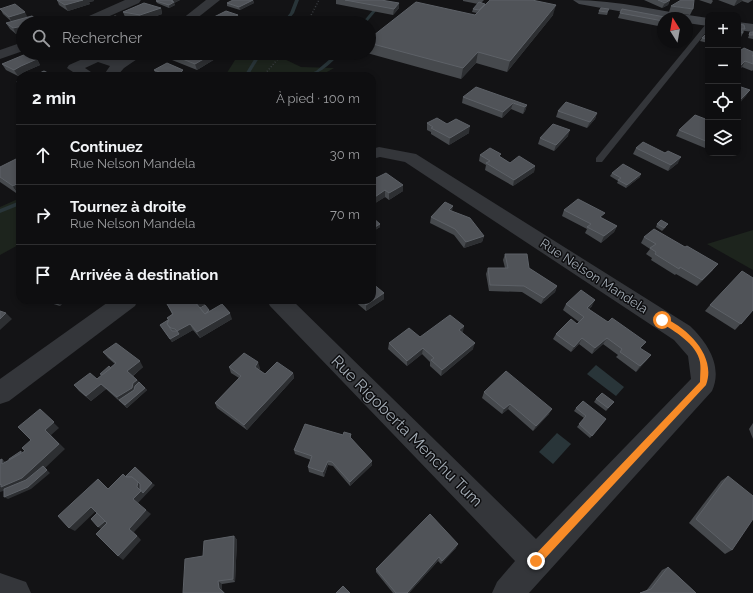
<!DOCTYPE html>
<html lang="fr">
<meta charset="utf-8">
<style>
:root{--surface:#0e0e10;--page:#171719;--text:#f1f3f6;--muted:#9b9c9f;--line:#2e2e30}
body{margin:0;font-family:Raleway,sans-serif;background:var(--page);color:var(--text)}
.controls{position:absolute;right:12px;top:12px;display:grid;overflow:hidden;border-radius:8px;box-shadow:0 2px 6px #0003}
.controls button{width:36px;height:36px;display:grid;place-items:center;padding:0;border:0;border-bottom:1px solid var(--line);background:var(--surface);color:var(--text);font:20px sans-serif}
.compass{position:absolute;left:657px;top:12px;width:36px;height:36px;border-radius:50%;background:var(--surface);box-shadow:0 2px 6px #0003;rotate:349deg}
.stop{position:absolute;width:12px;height:12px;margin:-9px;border:3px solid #f88b27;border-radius:50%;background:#fff}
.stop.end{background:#f88b27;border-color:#fff;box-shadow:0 1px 4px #0008}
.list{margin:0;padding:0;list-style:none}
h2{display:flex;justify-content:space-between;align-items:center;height:52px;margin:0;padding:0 16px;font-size:17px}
h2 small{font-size:13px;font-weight:400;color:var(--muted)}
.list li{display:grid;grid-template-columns:26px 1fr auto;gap:12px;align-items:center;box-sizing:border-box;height:60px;padding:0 16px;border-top:1px solid var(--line)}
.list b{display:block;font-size:15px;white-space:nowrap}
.list p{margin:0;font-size:13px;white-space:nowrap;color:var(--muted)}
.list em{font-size:13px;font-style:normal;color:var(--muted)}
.icon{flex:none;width:22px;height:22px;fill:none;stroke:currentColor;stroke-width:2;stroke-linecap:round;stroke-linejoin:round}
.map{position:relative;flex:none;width:753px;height:593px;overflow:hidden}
.search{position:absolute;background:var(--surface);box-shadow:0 2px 6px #0003;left:16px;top:16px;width:360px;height:44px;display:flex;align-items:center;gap:10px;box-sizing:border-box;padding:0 14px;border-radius:22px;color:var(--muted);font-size:15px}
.panel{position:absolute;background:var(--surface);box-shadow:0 2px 6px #0003;left:16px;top:72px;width:360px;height:232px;border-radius:12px}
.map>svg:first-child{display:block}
.green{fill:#1d241d}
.water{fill:#293539}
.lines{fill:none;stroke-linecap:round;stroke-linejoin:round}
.stream{fill:#293539;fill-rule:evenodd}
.path{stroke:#3a3d41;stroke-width:1.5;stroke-dasharray:1 2;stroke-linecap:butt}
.lane{fill:#34363a;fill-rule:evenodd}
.street{fill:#34363a;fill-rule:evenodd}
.secondary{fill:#42454a;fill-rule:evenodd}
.wall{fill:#46494d}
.shaded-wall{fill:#2d2f32}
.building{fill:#505358;stroke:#5d6167}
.route{fill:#f88b27}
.labels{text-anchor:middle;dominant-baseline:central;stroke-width:3;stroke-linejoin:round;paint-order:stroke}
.street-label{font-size:13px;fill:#a4adb6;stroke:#0e0e10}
.near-street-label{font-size:16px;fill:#a4adb6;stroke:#0e0e10}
</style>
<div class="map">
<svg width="753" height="593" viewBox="0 0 753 593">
<rect width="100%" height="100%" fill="#131315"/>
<g class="green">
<path d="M248 53 276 55 301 67 334 68 320 76H225L235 60Z"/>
<path d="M20 198V244L0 255V207Z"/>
<path d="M753 230V270L707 244Z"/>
</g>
<g class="water">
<path d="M596 365 624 387 616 396 587 374Z"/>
<path d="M557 433 571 444 553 464 539 452Z"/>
</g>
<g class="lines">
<g class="stream">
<path d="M295 0H299L294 13 286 23H282L290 13Z"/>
<path d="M373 10 376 11 366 23H362Z"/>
<path d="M258 53H262L248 76H244Z"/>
<path d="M337 53H341C331 63 319 76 304 76L316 71Z"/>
<path d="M20 201V205L0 213V209Z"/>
</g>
<g class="path">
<path d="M307 23 319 0"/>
<path d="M263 76 283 53"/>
</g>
<path class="lane" d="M708 23V30L602 162H596V158L706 24Z"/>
<g class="street">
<path d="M125 0H141L139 3 94 23H78L80 20Z"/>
<path d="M206 0H220L191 23H177Z"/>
<path d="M23 42V51L0 59V50Z"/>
<path d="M96 53 118 60 129 53H146L124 68 117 76H103L110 66 98 62 85 68 97 76H79L67 68 69 65Z"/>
<path d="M379 147 416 154 690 326C708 343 723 367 712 391L529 593H492L497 582 515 561 270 306 267 300H292L536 539 691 379 688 356 674 340 405 162 380 157 372 159V149Z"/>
<path d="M111 300H138L135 306 9 401 0 404V379Z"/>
<path d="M0 573 26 582 31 593H0Z"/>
</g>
<g class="secondary">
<path d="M573 0C618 0 664 12 708 18V26L687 23V18L663 19 579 4Z"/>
<path d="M738 22 753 24V32L738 30Z"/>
</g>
</g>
<g class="wall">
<path d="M57 0 94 1 89 2 90 4 68 11 59 5Z"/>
<path d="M157 0H180L174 3 175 5 169 8 157 3 156 1Z"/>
<path d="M253 0 254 3 240 10 227 6V3Z"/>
<path d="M336 0H381L399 8 393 15 336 4Z"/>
<path d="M463 0H484L481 3 485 4V5L553 15 507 72 476 63 461 79 367 53H369V39L475 15 477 13 472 12 473 9 478 4 463 1Z"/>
<path d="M644 0H670L668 5 662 8Z"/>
<path d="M699 0H712L713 1 711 4Z"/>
<path d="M718 0H753L748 3 742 1 734 6Z"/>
<path d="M671 6 693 9 690 15 669 12Z"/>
<path d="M0 8 39 21 40 23H23L16 34 10 29 6 23 12 22 3 14Z"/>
<path d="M161 8 162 14 142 21 125 17 123 12Z"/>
<path d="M599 11 608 12 607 15 598 14Z"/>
<path d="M620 13 663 18V27L618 18Z"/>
<path d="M239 18 229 23H213L211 22 210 19Z"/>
<path d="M738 24 745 29 740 39H738Z"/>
<path d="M753 29V39L748 38 750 32H752Z"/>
<path d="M708 32V43L700 41 702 38Z"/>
<path d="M738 52H753V70L752 71 742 67 738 70Z"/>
<path d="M51 53H64L58 56Z"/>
<path d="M170 54 215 59 197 70 172 60Z"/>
<path d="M37 59 40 65 24 72 18 76 6 70 2 64Z"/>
<path d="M154 70 184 73 188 76H157Z"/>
<path d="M20 80V88L16 82Z"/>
<path d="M463 97 527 105 525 111 523 114 511 109 502 118 462 103Z"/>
<path d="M558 111 597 113 595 119 587 128 556 117Z"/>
<path d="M708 120V145L705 148 676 136 679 130Z"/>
<path d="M427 123 447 124 469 133 449 145 431 134V132L427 130Z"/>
<path d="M568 136 554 151 538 144 540 138Z"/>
<path d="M636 148 665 153 678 163 668 171 633 154Z"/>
<path d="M480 155 501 157 510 163 535 166 534 172 513 186 485 170 486 165 479 161Z"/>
<path d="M0 167 19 195 0 182Z"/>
<path d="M612 173 640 177 626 188 617 183 618 181 610 176Z"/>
<path d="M372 180 403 191 389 200 385 197 372 205Z"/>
<path d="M564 210 602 218 617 226 614 232 601 243 585 233 587 229 562 216Z"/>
<path d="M452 211 484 236 482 242 464 248 454 235 430 223 431 217Z"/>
<path d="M372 219 380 224V227L375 230 372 228Z"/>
<path d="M657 224 666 227 662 231 656 227Z"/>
<path d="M644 237 713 270 697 286 676 274 675 275 651 260 652 258 646 254 650 249 641 243Z"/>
<path d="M505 254 529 268 557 286 555 292 541 304 522 292 489 291 486 274 488 268H505L503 260Z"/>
<path d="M384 299 366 311 353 300H372Z"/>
<path d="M41 300H65L60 306Z"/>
<path d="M174 300H205L207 303 200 307 209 310 210 311 232 319 200 338 193 330 172 342 160 325 168 320 167 318 172 314 167 304Z"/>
<path d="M566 304 592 306 589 309 641 349 651 355 646 361 636 372 616 357 618 355 603 344 592 354 579 344 571 352 553 339 556 334 577 324 579 322 563 310Z"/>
<path d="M710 305 753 310 735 330 705 311Z"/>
<path d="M464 326 462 333 473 349 441 376 430 366V362L422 354 407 366 388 349 389 343 420 337Z"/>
<path d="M103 352 143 367 133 376 147 390 127 408 106 389 91 401 79 391 74 385 97 379 115 364 108 358Z"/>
<path d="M229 367 260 368 259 370 265 374 293 373 294 378 247 430 217 408 215 403 239 378 231 373Z"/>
<path d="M484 392 549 414 533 431 508 409 502 414 482 398Z"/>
<path d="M596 399 614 402 606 411 594 402Z"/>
<path d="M576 408 606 419 590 438 577 427 584 418 574 411Z"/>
<path d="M753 423V439L749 429Z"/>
<path d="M351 434V438L372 465 350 486 333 466 328 465 324 477 309 472 308 467 311 460 295 454 294 450Z"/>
<path d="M728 476 732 550 725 554 689 523 721 481Z"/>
<path d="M234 536 237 540 235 582 222 584V590L225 593H183Z"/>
<path d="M456 548 441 564 438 561 409 593H393L376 572V569Z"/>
<path d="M668 567 696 593 646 591 662 570Z"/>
</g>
<g class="shaded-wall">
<path d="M83 0H94V1L89 2 90 4 68 11 65 5Z"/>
<path d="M173 0H180L174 3 175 5 169 8V5L171 1Z"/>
<path d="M253 0 254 3 240 10 239 7Z"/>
<path d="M670 0 668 5 662 8 665 3Z"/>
<path d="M737 0H743L734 6Z"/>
<path d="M399 3V8L393 15 394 9Z"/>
<path d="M556 5 553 15 507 72 510 61Z"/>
<path d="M161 8 162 14 142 21 140 15Z"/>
<path d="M25 12 28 18 12 22 9 17Z"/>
<path d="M238 15 239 18 229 23H223Z"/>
<path d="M122 18 123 23H119L118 20Z"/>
<path d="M23 26V32L16 34 13 28Z"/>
<path d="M478 52 476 63 461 79 463 68Z"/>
<path d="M56 53H64L58 56Z"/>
<path d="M214 53 215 59 197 70 195 64Z"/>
<path d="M37 59 40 65 24 72 18 76 14 70 21 66Z"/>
<path d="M745 61 742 67 738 70 741 65Z"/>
<path d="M750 90 746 96 738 105V102Z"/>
<path d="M513 103 511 109 502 118 503 112Z"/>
<path d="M527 105 525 111 523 114 525 107Z"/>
<path d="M597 113 595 119 587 128 590 122Z"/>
<path d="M470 126 469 133 449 145 450 138Z"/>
<path d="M570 130 568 136 554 151 556 145Z"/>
<path d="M681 157 678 163 668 171 671 165Z"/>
<path d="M535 166 534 172 513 186 514 180Z"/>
<path d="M641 174 640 177 626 188 627 185Z"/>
<path d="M20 182V195H19L13 186Z"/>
<path d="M403 185V191L389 200V193Z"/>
<path d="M385 190V197L372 205V199Z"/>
<path d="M453 206 452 212 449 210Z"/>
<path d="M380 224V227L375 230V227Z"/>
<path d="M617 226 614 232 601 243 604 236Z"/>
<path d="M484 236 482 242 464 248 466 242Z"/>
<path d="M718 264 713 270 697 286 702 280Z"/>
<path d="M557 286 555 292 541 304 544 298Z"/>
<path d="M384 293V299L366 311V305Z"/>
<path d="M55 300H65L60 306Z"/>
<path d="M199 300H205L207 303 198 308 195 302Z"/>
<path d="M595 300 592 306 584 314 587 308Z"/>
<path d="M6 313 12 319 0 330V319Z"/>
<path d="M230 313 232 319 200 338 197 332Z"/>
<path d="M190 324 193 330 172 342 170 339 179 334 177 331Z"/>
<path d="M464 326 463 332 458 336 459 330Z"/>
<path d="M582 338 579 344 571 352 574 347Z"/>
<path d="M607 338 603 344 592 354 595 348Z"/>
<path d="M475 343 473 349 441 376 442 370Z"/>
<path d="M423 348 422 354 407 366V361Z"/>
<path d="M651 355 646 361 636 372 640 366Z"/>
<path d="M140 361 143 367 131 377 127 371Z"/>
<path d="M258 362 260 368 257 373 255 367Z"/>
<path d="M293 373 294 378 247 430 244 425Z"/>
<path d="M137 380 141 385 137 388 119 400 117 397Z"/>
<path d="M101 384 106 389 91 401 86 396Z"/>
<path d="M145 388 147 390 127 408 125 405Z"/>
<path d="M510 404 508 409 502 414 504 409Z"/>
<path d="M40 409 59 428 51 435 65 449 45 468 50 473 31 489 8 499 4 497 29 483 0 492V485L45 430Z"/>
<path d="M552 409 549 414 533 431 536 426Z"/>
<path d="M2 459 8 464H2Z"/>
<path d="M328 461V465L324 477 323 472Z"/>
<path d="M372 461V465L350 486V482Z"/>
<path d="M138 482 152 483 155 485 138 503 133 499 137 487Z"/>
<path d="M91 507 96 511 75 531 69 528Z"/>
<path d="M146 510 151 514 134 532 141 540 123 560 118 556 129 529Z"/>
<path d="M105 520 108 522 101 529 98 527Z"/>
<path d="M234 536 237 540 235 582 233 579Z"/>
<path d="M458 544 456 548 441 564 442 561Z"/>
<path d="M439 557 438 561 409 593H407Z"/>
<path d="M218 581 222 584V590L225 593 219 588Z"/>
</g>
<g class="building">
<path d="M57 0H83L65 5Z"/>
<path d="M157 0H173L171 1 174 2 169 5 156 1Z"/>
<path d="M233 0H253L239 7 227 3Z"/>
<path d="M345 0H381L399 3 394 9Z"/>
<path d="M490 0H532L556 5 510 61 478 52 463 68 369 43V39L416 2 475 15Z"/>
<path d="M658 0H670L665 3Z"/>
<path d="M681 0H694L693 9 671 6Z"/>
<path d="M479 2 485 4 479 10 473 9Z"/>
<path d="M144 3 161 8 140 15 123 12Z"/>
<path d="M15 4 25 12 9 17 0 9Z"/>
<path d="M601 8 609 9 607 12 599 11Z"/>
<path d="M622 9 670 18H663V21L620 13Z"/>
<path d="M226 11 238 15 223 23 210 19Z"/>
<path d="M32 16 39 21 33 23H23V26L13 28 6 23Z"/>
<path d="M115 16 122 18 118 20 123 22 120 23H97Z"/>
<path d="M738 24 744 25 745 29H741L743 33 738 32Z"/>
<path d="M708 32V39L702 38Z"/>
<path d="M750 32H753V35H749Z"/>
<path d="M744 48 753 52V55L752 56H753V64L745 61 741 65 738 64V52Z"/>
<path d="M172 53H214L195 64 170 54Z"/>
<path d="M26 54 37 59 21 66 14 70 2 64Z"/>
<path d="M167 63 183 70 181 72 186 73 188 76H170L154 70Z"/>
<path d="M44 71 54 76H33Z"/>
<path d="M20 80V83L16 82Z"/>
<path d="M738 86 750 90 738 102Z"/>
<path d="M476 87 527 105 525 107 513 103 503 112 463 97Z"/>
<path d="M566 102 597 113 590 122 558 111Z"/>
<path d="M695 115 708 120V142L679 130Z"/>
<path d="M437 118 447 124 456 119 470 126 450 138 431 128 433 127 427 123Z"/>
<path d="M553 124 570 130 556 145 540 138Z"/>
<path d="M643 142 665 153 668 151 681 157 671 165 636 148Z"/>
<path d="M490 148 501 154 499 156 510 163 519 156 535 166 514 180 486 163 490 161 480 155Z"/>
<path d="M20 157V182L13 186 0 177V167Z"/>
<path d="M623 164 641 174 627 185 618 180 621 178 612 173Z"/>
<path d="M386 173 403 185 389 193 385 190 372 199V180Z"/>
<path d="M578 199 605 213 600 217 617 226 604 236 587 227 591 224 564 210Z"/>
<path d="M445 202 453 206 449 210 470 218 484 236 466 242 455 229 431 217Z"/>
<path d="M373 218 380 224 375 227 372 225V219Z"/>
<path d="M661 220 668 224 664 228 657 224Z"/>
<path d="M654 229 685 247 687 246 718 264 702 280 680 267 679 269 655 254 656 252 650 248 656 244 644 237Z"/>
<path d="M505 254H527L529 268 557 286 544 298 524 286 490 285 488 268H508Z"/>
<path d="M742 271 753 278V310L741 324 710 305Z"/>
<path d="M372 283 384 293 366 305 360 300H372Z"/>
<path d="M581 290 595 300 587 308 608 322 612 318 646 342 640 348 651 355 640 366 620 352 622 349 607 338 595 348 582 338 574 347 556 334 571 319 577 324 584 317 566 304Z"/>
<path d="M174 300H199L195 302 205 314 222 304 230 313 197 332 190 324 177 331 175 329 171 328 167 324 169 320 167 318 173 314 167 304Z"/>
<path d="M205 305 209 310 205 314 200 308Z"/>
<path d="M0 311 6 313 0 319Z"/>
<path d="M450 315 464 326 459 330 475 343 442 370 431 360 434 358 423 348 407 361 389 343 409 328 420 337Z"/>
<path d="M168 320 167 324 172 331H177L179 334 170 339 160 325Z"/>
<path d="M116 343 140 361 127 371 137 380 133 383 132 388 117 397 101 384 86 396 74 385 90 373 97 379 116 363 103 352Z"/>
<path d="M244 353 258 362 255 367 265 374 277 362 293 373 244 425 215 403 241 376 229 367Z"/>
<path d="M109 366 111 368 102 375 100 374Z"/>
<path d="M506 371 552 409 536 426 510 404 504 409 484 392Z"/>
<path d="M139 382 145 388 125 405 119 400 134 390 135 386Z"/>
<path d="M602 393 614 402 608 408 596 399Z"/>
<path d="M583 401 606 419 592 436 579 424 586 416 576 408Z"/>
<path d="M40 409 54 422 45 430 59 444 22 478 1 487V484L0 485V460L2 459V464L25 451 22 448 31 440 18 427Z"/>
<path d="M305 424 343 435 344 432 351 434 350 437 372 461 350 482 332 462 328 461 323 472 308 467 312 456 294 450Z"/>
<path d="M21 451V453L9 460V459Z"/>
<path d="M43 466 47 470 28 487 4 497V489L26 480Z"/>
<path d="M135 467 152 483 143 493 140 489V484L138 482 132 477H127L126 476Z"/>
<path d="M123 474 126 477H132L138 482 137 487 141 491 133 499 146 510 129 529 137 536 118 556 96 534 107 523 91 507 69 528 58 516 98 479 108 489Z"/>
<path d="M728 476 753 496V519L732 550 696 519Z"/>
<path d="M97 513 105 521 98 527 91 519Z"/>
<path d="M430 514 458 544 442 561 439 557 407 593H396L376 569Z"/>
<path d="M234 536 233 579 218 581 219 588 224 593H183L185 559 203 556 204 541Z"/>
<path d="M668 567 696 593H640L651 589Z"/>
<path d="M343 586 350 593H336Z"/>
</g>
<path class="route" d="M662 317C687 327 717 356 706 385L539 565H532V558L700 382C700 375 701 369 700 362 697 344 674 331 660 322L659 320Z"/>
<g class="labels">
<g class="street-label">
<text transform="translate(594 276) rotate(33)">Rue Nelson Mandela</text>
</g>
<g class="near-street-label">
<text transform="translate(407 431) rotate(45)">Rue Rigoberta Menchu Tum</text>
</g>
</g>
</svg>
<div class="controls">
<button>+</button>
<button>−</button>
<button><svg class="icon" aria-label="locate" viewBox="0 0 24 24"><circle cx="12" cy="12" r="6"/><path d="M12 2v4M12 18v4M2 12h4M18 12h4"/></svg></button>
<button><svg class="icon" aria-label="layers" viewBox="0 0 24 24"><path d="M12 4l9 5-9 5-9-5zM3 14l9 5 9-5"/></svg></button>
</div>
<svg class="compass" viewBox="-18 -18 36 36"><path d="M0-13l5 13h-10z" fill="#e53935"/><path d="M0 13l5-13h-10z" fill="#9b9c9f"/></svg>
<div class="stop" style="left:662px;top:320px"></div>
<div class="stop end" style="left:536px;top:561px"></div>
<div class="search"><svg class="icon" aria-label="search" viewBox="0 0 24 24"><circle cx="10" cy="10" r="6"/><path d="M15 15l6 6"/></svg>Rechercher</div>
<section class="panel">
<h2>2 min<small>À pied · 100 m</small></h2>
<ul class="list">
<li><svg class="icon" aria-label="ahead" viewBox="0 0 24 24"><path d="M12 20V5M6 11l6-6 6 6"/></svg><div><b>Continuez</b><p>Rue Nelson Mandela</p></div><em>30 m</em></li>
<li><svg class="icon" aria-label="right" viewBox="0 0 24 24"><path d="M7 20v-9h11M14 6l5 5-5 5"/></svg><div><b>Tournez à droite</b><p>Rue Nelson Mandela</p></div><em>70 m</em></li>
<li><svg class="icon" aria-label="arrive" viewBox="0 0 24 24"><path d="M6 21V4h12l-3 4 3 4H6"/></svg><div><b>Arrivée à destination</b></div></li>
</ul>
</section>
</div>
